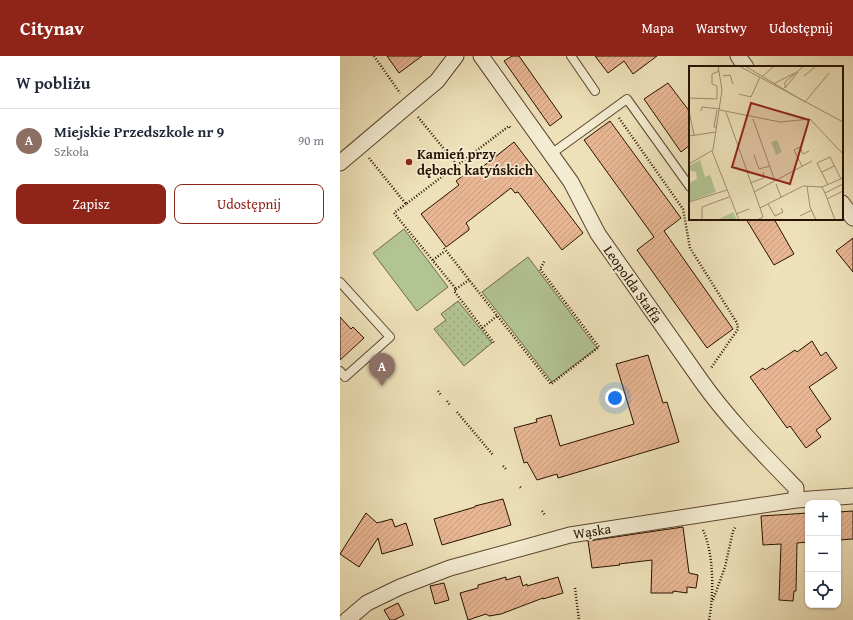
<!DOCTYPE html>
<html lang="pl">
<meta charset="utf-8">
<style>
:root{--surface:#fff;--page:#f6f6f7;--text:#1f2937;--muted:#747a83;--line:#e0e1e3;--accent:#8f2418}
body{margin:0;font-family:"Gentium Book Plus",serif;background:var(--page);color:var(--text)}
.controls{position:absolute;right:12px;bottom:12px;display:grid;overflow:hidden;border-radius:8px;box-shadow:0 1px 3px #0004}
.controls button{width:36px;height:36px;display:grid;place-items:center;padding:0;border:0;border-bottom:1px solid var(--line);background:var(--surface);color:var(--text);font:20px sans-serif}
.you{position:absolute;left:275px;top:342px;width:14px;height:14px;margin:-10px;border:3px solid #fff;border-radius:50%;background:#1a73e8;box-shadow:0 0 0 6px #1a73e833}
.badge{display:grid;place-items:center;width:26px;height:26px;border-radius:50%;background:var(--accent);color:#fff;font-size:13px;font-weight:700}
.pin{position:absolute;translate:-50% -33px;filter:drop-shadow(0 1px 2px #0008)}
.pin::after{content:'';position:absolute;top:21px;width:14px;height:12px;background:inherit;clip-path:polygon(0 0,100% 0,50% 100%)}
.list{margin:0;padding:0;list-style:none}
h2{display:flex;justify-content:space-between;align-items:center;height:52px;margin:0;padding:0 16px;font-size:17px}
h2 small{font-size:13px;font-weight:400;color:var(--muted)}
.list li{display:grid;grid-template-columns:26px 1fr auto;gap:12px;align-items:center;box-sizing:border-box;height:64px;padding:0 16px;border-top:1px solid var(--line)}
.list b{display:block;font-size:15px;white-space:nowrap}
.list p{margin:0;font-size:13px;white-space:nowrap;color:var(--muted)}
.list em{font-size:13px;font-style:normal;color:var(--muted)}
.actions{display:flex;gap:8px;padding:12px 16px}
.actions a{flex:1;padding:9px 0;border:1px solid var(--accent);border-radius:8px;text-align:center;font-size:14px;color:var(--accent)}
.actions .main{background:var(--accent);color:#fff}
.icon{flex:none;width:22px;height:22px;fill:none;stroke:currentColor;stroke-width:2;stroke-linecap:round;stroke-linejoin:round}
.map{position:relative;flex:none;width:513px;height:564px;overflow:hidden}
header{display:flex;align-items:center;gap:24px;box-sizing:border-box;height:56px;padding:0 20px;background:var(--accent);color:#fff}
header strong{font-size:19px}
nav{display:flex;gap:22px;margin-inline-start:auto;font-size:14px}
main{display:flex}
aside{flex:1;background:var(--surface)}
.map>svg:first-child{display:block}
.green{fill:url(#green-dots);stroke:#6e6a4a}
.pitch{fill:#b3c493;stroke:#6e6a4a}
.building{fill:url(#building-hatch);stroke:#281100}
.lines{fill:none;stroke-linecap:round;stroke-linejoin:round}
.lane-casing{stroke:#5a452e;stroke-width:10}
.street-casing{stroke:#5a452e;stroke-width:17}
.path{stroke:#281100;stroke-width:2.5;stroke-dasharray:1 2;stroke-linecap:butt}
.lane{stroke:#f4ecd2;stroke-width:8}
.street{stroke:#f4ecd2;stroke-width:15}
.poi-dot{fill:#8f2418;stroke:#f4ecd2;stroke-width:1.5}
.labels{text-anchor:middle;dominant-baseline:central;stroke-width:3.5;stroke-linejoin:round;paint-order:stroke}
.poi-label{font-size:14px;font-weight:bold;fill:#281100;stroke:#f4ecd2;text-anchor:start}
.street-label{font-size:14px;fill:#281100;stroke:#f4ecd2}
.inset-road{fill:none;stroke:#9f8e6f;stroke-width:1}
.view{fill:#8f2418;fill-opacity:0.15;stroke:#8f2418;stroke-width:2}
.inset-edge{fill:none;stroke:#281100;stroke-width:2}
</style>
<header>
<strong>Citynav</strong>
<nav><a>Mapa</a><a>Warstwy</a><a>Udostępnij</a></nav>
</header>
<main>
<aside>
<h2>W pobliżu<small></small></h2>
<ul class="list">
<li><span class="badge" style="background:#8d6e63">A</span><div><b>Miejskie Przedszkole nr 9</b><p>Szkoła</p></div><em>90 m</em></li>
</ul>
<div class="actions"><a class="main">Zapisz</a><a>Udostępnij</a></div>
</aside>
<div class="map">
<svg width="513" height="564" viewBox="0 0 513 564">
<defs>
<pattern id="green-dots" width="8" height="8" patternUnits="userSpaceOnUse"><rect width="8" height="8" fill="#b3c493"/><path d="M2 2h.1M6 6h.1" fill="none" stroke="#9aa77d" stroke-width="1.8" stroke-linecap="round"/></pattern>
<pattern id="building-hatch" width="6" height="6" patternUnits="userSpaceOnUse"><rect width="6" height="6" fill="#e8b693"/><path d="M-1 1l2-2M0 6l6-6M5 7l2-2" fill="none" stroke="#c79b7d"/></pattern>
</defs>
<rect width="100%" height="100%" fill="#eee1b9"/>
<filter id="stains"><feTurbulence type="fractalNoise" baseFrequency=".005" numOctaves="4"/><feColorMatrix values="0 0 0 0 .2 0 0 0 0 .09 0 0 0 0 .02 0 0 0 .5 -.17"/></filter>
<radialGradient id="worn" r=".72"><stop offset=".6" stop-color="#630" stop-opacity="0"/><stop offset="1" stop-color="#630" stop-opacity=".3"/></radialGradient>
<path class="green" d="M118 245 152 287 124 310 94 273 106 264 101 258Z"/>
<g class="pitch">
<path d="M64 173 108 231 77 255 33 197Z"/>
<path d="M188 201 257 292 212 326 142 236Z"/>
</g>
<g class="building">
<path d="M47 0H82L59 17Z"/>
<path d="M172 0H179L222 61 210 70 164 5Z"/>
<path d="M255 0H317L293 18 284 5 268 17Z"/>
<path d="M328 27 350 56V89L341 96 304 43Z"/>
<path d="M270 65 341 162 324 175 393 273 367 292 297 194 314 181 244 84Z"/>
<path d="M174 86 243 177 222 194 178 136 175 137 171 132 126 167 129 172V174L106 191 81 158 119 129 116 125 133 112 136 116Z"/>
<path d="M406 163H434L454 198 434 209Z"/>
<path d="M513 182V216L496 195Z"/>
<path d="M0 261 11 273 13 271 24 282 0 304Z"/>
<path d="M472 285 481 300 486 296 497 312 469 331 491 363 476 374 481 381 466 392 450 370 447 372 410 321 423 312 425 314 455 294 457 296Z"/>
<path d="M308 299 323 347 327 346 339 386 218 422 217 418 197 424 187 406 184 407 174 372 197 366 196 363 211 359 220 390 294 368 276 308Z"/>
<path d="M163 443 171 469 102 489 94 463 135 451V450Z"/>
<path d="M513 455V483L498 484V456Z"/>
<path d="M26 457 37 467 52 463 55 471 66 467 73 489 42 498 38 482 19 511 0 498Z"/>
<path d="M468 457V486L457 487 456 535H454L453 545 439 544 441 488 423 489 421 460Z"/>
<path d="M343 471 349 517 358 519 356 532 347 531V537L333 535V537H311L312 504 279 508 280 509 252 512 248 485Z"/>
<path d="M180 520 183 530 187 528V530L218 521 223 537 203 543V542L161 558 149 560 146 558 128 564 120 537 138 532V529L166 521V524Z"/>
<path d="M104 527 109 544 95 548 90 530Z"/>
<path d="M58 547 64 559 54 564H50L44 554Z"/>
</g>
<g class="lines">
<g class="lane-casing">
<g id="lane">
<path d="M231 0 255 35"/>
<path d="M211 98 287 43 350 131"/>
<path d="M0 226 50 281 5 321 0 315"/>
</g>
</g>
<g class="street-casing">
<g id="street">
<path d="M141 0 231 126 258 178 362 326C389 364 423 398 456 432V444"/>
<path d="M398 0 406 11"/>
<path d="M0 107 97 25 116 0"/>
<path d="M502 147 513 162"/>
<path d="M7 564 27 547 60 531 110 512 230 479 456 444 513 440"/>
</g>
</g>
<g class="path">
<path d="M34 0 60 37"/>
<path d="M78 61 117 109"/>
<path d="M279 62 343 153 350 192 397 267 398 273 371 312"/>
<path d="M29 102 66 148 169 70 171 72"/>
<path d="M66 148 54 157 116 233 114 235 154 287"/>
<path d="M104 192 211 328 259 291 200 213 205 204"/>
<path d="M93 204 105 195"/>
<path d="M116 233 129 224"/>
<path d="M142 272 157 260"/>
<path d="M98 335 101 339"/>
<path d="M107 345 110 349"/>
<path d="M117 356 153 399"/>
<path d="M163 410 166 413"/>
<path d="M180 431 182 433"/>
<path d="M202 455 205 459"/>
<path d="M363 474C374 498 374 538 369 564"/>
<path d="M235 532 239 564"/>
<path d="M373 544 385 511 393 475 396 470"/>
</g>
<use href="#lane" class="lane"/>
<use href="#street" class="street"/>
</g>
<circle class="poi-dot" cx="69" cy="106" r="4"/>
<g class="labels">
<g class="poi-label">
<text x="77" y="98">Kamień przy<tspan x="77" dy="16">dębach katyńskich</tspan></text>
</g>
<g class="street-label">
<text transform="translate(293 228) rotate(55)">Leopolda Staffa</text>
<text transform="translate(252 475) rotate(-9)">Wąska</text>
</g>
</g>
<g transform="translate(349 10)">
<rect width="154" height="154" fill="#eee1b9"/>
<path d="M11 94 16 111 21 109 27 126 1 135 0 117 8 113 7 106 0 104V100ZM44 146 48 154H28Z" fill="#b3c493"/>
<path d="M88 74 93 86 87 89 82 76Z" fill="#b3c493"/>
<path class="inset-road" d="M50 0 154 56M56 0 116 36M34 10 41 9 44 18M74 10 84 1M115 10 127 0M86 17 106 7M96 22V16L115 0M96 22 109 6M50 28 62 31 71 11M0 32 28 33V20L23 18V8L30 5M116 36 140 7M31 44 91 56 121 53 154 88M0 45 5 69M12 45 13 41 31 43M37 46 71 142M64 53 86 115M28 61H25L28 44M0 70 27 66M23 85 50 154M65 89 70 103 81 100M0 98 24 84 33 24 29 0M113 100 105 84 111 81 114 88 120 85M133 106 145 100M61 117 75 112 74 106M87 118 92 131M139 119 128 97 141 91 152 113M118 120 121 141 127 154M133 121 136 127 154 118M65 126 123 95M136 127 146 154M138 133 154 125M0 136 38 124M79 138 86 150 94 146 92 142M47 148 60 143M111 150 123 144M13 153V141L40 131M68 154 74 151 71 142 114 120 133 121 154 112"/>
<path class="view" d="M62 37 120 54 101 118 43 101Z"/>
<rect width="154" height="154" class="inset-edge"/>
</g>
<rect width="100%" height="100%" filter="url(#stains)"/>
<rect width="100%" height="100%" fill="url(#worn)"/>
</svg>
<div class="controls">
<button>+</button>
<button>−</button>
<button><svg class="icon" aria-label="locate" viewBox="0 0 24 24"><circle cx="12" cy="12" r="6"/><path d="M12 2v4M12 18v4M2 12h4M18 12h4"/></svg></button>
</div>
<div class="you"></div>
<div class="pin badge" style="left:42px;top:330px;background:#8d6e63">A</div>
</div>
</main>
